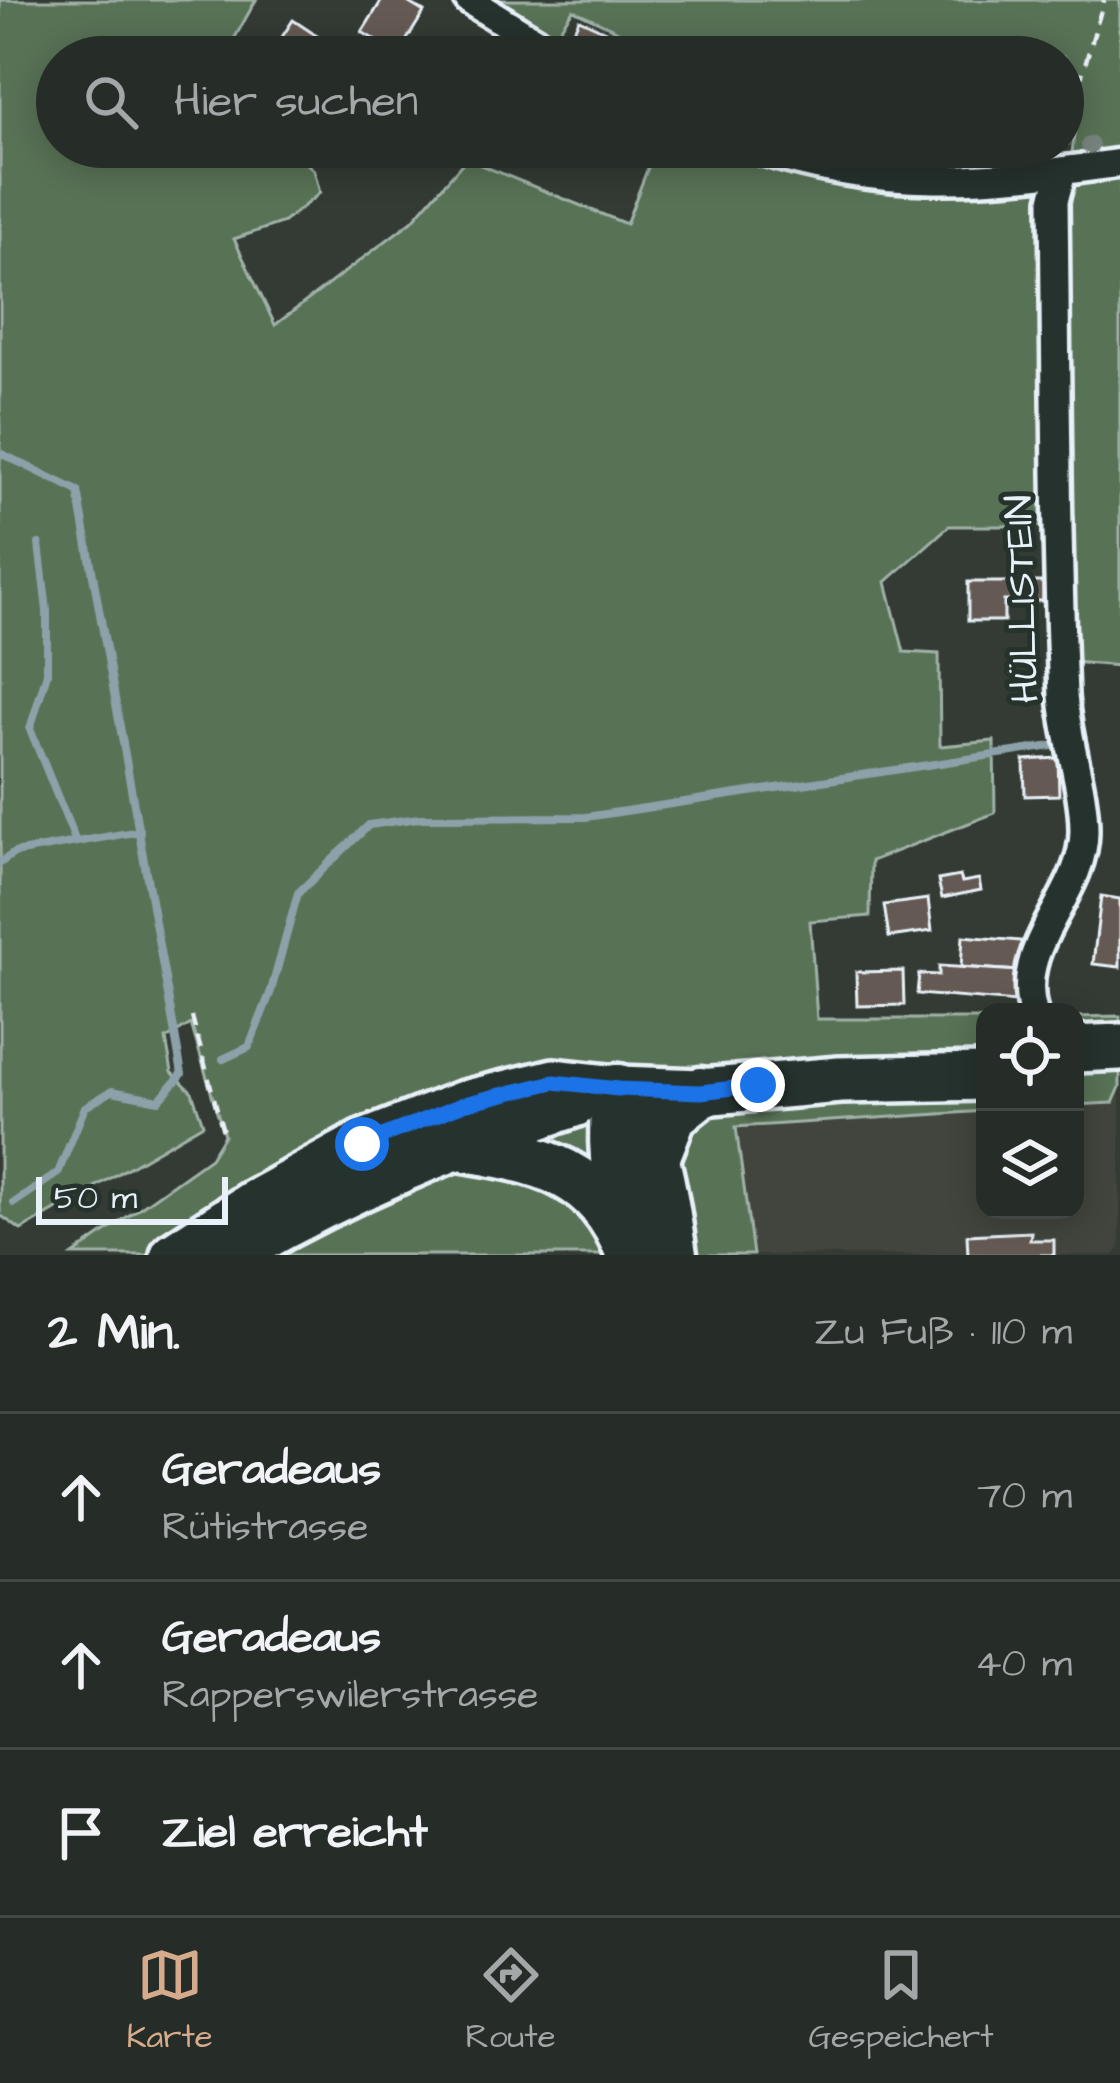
<!DOCTYPE html>
<html lang="de">
<meta charset="utf-8">
<style>
:root{--surface:#262c27;--page:#323833;--text:#f1f3f6;--muted:#a4a7a7;--line:#424844;--accent:#d6ab8b}
body{margin:0;font-family:"Architects Daughter",sans-serif;background:var(--page);color:var(--text)}
.controls{position:absolute;right:36px;bottom:36px;display:grid;overflow:hidden;border-radius:24px;box-shadow:0 6px 30px #0003}
.controls button{width:108px;height:108px;display:grid;place-items:center;padding:0;border:0;border-bottom:3px solid var(--line);background:var(--surface);color:var(--text);font:60px sans-serif}
.scale{position:absolute;left:36px;bottom:30px;width:192px;box-sizing:border-box;padding-left:12px;border:6px solid #e8f1f8;border-top:0;font-size:33px;line-height:42px;white-space:nowrap;color:#e8f1f8;-webkit-text-stroke:9px #26332d;paint-order:stroke}
.stop{position:absolute;width:36px;height:36px;margin:-27px;border:9px solid #1a73e8;border-radius:50%;background:#fff}
.stop.end{background:#1a73e8;border-color:#fff;box-shadow:0 3px 12px #0008}
.list{margin:0;padding:0;list-style:none}
h2{display:flex;justify-content:space-between;align-items:center;height:156px;margin:0;padding:0 48px;font-size:51px}
h2 small{font-size:39px;font-weight:400;color:var(--muted)}
.list li{display:grid;grid-template-columns:78px 1fr auto;gap:36px;align-items:center;box-sizing:border-box;height:168px;padding:0 48px;border-top:3px solid var(--line)}
.list b{display:block;font-size:45px;white-space:nowrap}
.list p{margin:0;font-size:39px;white-space:nowrap;color:var(--muted)}
.list em{font-size:39px;font-style:normal;color:var(--muted)}
.icon{flex:none;width:66px;height:66px;fill:none;stroke:currentColor;stroke-width:2;stroke-linecap:round;stroke-linejoin:round}
.map{position:relative;flex:none;width:1120px;height:1255px;overflow:hidden}
.search{position:absolute;background:var(--surface);box-shadow:0 6px 30px #0003;left:36px;right:36px;top:36px;height:132px;display:flex;align-items:center;gap:30px;box-sizing:border-box;padding:0 42px;border-radius:66px;color:var(--muted);font-size:45px}
.sheet{height:660px;background:var(--surface)}
nav{display:flex;justify-content:space-around;align-items:center;box-sizing:border-box;height:168px;border-top:3px solid var(--line);background:var(--surface);font-size:33px;color:var(--muted)}
nav a{display:grid;justify-items:center;gap:6px}
nav .on{color:var(--accent)}
.map>svg:first-child{display:block}
.built{fill:#42443d}
.green{fill:#597257;stroke:#a0b2a8;stroke-width:3}
.lines{fill:none;stroke-linecap:round;stroke-linejoin:round}
.stream{stroke:#8ca1a9;stroke-width:8}
.building{fill:#655a52;stroke:#e8f1f8;stroke-width:3}
.minor-casing{stroke:#e8f1f8;stroke-width:36}
.primary-casing{stroke:#e8f1f8;stroke-width:54}
.trunk-casing{stroke:#e8f1f8;stroke-width:57}
.path{stroke:#e8f1f8;stroke-width:4.5;stroke-dasharray:12 9;stroke-linecap:butt}
.minor{stroke:#26332d;stroke-width:27}
.primary{stroke:#26332d;stroke-width:45}
.trunk{stroke:#26332d;stroke-width:48}
.tree{fill:#77837d}
.route{stroke:#1a73e8;stroke-width:15}
.labels{text-anchor:middle;dominant-baseline:central;stroke-width:10;stroke-linejoin:round;paint-order:stroke}
.street-label{font-size:39px;fill:#e8f1f8;stroke:#26332d}
</style>
<div class="map">
<svg width="1120" height="1255" viewBox="0 0 1120 1255">
<rect width="100%" height="100%" fill="#333b34"/>
<filter id="ink" filterUnits="userSpaceOnUse"><feTurbulence type="fractalNoise" baseFrequency=".00833" numOctaves="2"/><feDisplacementMap in="SourceGraphic" scale="24" xChannelSelector="R" yChannelSelector="G"/><feConvolveMatrix kernelMatrix="1 2 1 2 8 2 1 2 1" color-interpolation-filters="sRGB"/></filter>
<g filter="url(#ink)">
<path class="built" d="M1120 1087V1248L1114 1255H753L735 1127 985 1111V1210H1075V1105L1112 1103Z"/>
<g class="green">
<path d="M0 0H256L224 57H57V147H288L314 170 320 193 284 222 234 239 275 325 412 221 466 159 626 224 656 147H735L803 170 1035 183 1043 191 1046 203 1050 526H949L886 582 904 652 939 654 940 746 994 741 995 813 871 861 870 916 810 921 817 1019H985V1111L736 1127 753 1255H73L210 1158 224 1135 191 1024 166 1039 172 1072 192 1092 203 1124 21 1230 0 1215Z"/>
<path d="M469 0H1120V154L1084 158 1072 153 1079 89 1063 144V57H663L635 39 573 10 547 47Z"/>
<path d="M772 147H1062L1059 158 885 173Z"/>
<path d="M1120 168V666L1072 662 1061 205 1071 183Z"/>
<path d="M1120 1016V1087L1113 1103 1075 1105V1017Z"/>
</g>
<g class="lines">
<g class="stream">
<path d="M0 453 78 491 182 1074 159 1100 112 1091 85 1107 58 1173 14 1203"/>
<path d="M39 544 47 611V673L30 729 76 842"/>
<path d="M0 863 14 853 140 831"/>
<path d="M223 1059 249 1047 271 991 298 893 369 825 419 818 586 817 1052 746"/>
</g>
</g>
<g class="building">
<path d="M382 0H404L424 12 398 54 362 32Z"/>
<path d="M579 19 625 40 621 47 632 53 630 57H592L567 46Z"/>
<path d="M293 20 349 57H269Z"/>
<path d="M968 582H1043V601H1004V621H968Z"/>
<path d="M1058 758 1059 795 1025 796 1024 760Z"/>
<path d="M960 876 962 882 979 879 981 890 942 898 938 880Z"/>
<path d="M1101 896 1120 899V967L1093 964Z"/>
<path d="M928 899 932 931 889 937 884 905Z"/>
<path d="M963 936 1021 941 1019 971 961 967Z"/>
<path d="M939 966 1019 971 1016 1002 917 994 919 974 939 975Z"/>
<path d="M903 971 904 1005 857 1006 856 972Z"/>
<path d="M1031 1232 1030 1240H1054V1255H968L967 1235Z"/>
</g>
<g class="lines">
<g class="minor-casing">
<g id="minor">
<path d="M469 0 561 57"/>
<path d="M752 147C879 192 989 182 1120 163"/>
<path d="M1033 1012C1013 943 1084 896 1084 831 1084 786 1066 740 1063 695 1056 530 1056 365 1054 200L1062 172"/>
</g>
</g>
<g class="primary-casing">
<g id="primary">
<path d="M1075 1049 1120 1047"/>
<path d="M174 1255 251 1205 362 1144 464 1104 554 1082 618 1089 701 1092 840 1080 985 1077"/>
<path d="M232 1255C344 1189 452 1145 574 1104"/>
</g>
</g>
<g class="trunk-casing">
<g id="trunk">
<path d="M618 1089C658 1136 663 1196 672 1255"/>
<path d="M618 1089C609 1138 617 1184 626 1233"/>
<path d="M453 1145C537 1159 597 1166 631 1255"/>
<path d="M655 1158 672 1115 701 1092"/>
</g>
</g>
<g class="path">
<path d="M1067 145 1081 78 1104 0"/>
<path d="M192 1017 224 1135"/>
</g>
<use href="#minor" class="minor"/>
<use href="#primary" class="primary"/>
<use href="#trunk" class="trunk"/>
</g>
<circle class="tree" cx="1090" cy="145" r="9"/>
</g>
<g class="lines" filter="url(#ink)">
<path class="route" d="M362 1144 464 1104 554 1082 618 1089 701 1092 758 1085"/>
</g>
<g class="labels">
<g class="street-label">
<text transform="translate(1023 599) rotate(-92)">HÜLLISTEIN</text>
</g>
</g>
</svg>
<div class="controls">
<button><svg class="icon" aria-label="locate" viewBox="0 0 24 24"><circle cx="12" cy="12" r="6"/><path d="M12 2v4M12 18v4M2 12h4M18 12h4"/></svg></button>
<button><svg class="icon" aria-label="layers" viewBox="0 0 24 24"><path d="M12 4l9 5-9 5-9-5zM3 14l9 5 9-5"/></svg></button>
</div>
<div class="scale">50 m</div>
<div class="stop" style="left:362px;top:1144px"></div>
<div class="stop end" style="left:758px;top:1085px"></div>
<div class="search"><svg class="icon" aria-label="search" viewBox="0 0 24 24"><circle cx="10" cy="10" r="6"/><path d="M15 15l6 6"/></svg>Hier suchen</div>
</div>
<section class="sheet">
<h2>2 Min.<small>Zu Fuß · 110 m</small></h2>
<ul class="list">
<li><svg class="icon" aria-label="ahead" viewBox="0 0 24 24"><path d="M12 20V5M6 11l6-6 6 6"/></svg><div><b>Geradeaus</b><p>Rütistrasse</p></div><em>70 m</em></li>
<li><svg class="icon" aria-label="ahead" viewBox="0 0 24 24"><path d="M12 20V5M6 11l6-6 6 6"/></svg><div><b>Geradeaus</b><p>Rapperswilerstrasse</p></div><em>40 m</em></li>
<li><svg class="icon" aria-label="arrive" viewBox="0 0 24 24"><path d="M6 21V4h12l-3 4 3 4H6"/></svg><div><b>Ziel erreicht</b></div></li>
</ul>
</section>
<nav>
<a class="on"><svg class="icon" aria-label="map" viewBox="0 0 24 24"><path d="M3 6l6-2 6 2 6-2v14l-6 2-6-2-6 2zM9 4v14M15 6v14"/></svg>Karte</a>
<a><svg class="icon" aria-label="directions" viewBox="0 0 24 24"><path d="M12 3l9 9-9 9-9-9zM9 14v-3h6M13 9l2 2-2 2"/></svg>Route</a>
<a><svg class="icon" aria-label="saved" viewBox="0 0 24 24"><path d="M7 4h10v16l-5-4-5 4z"/></svg>Gespeichert</a>
</nav>
